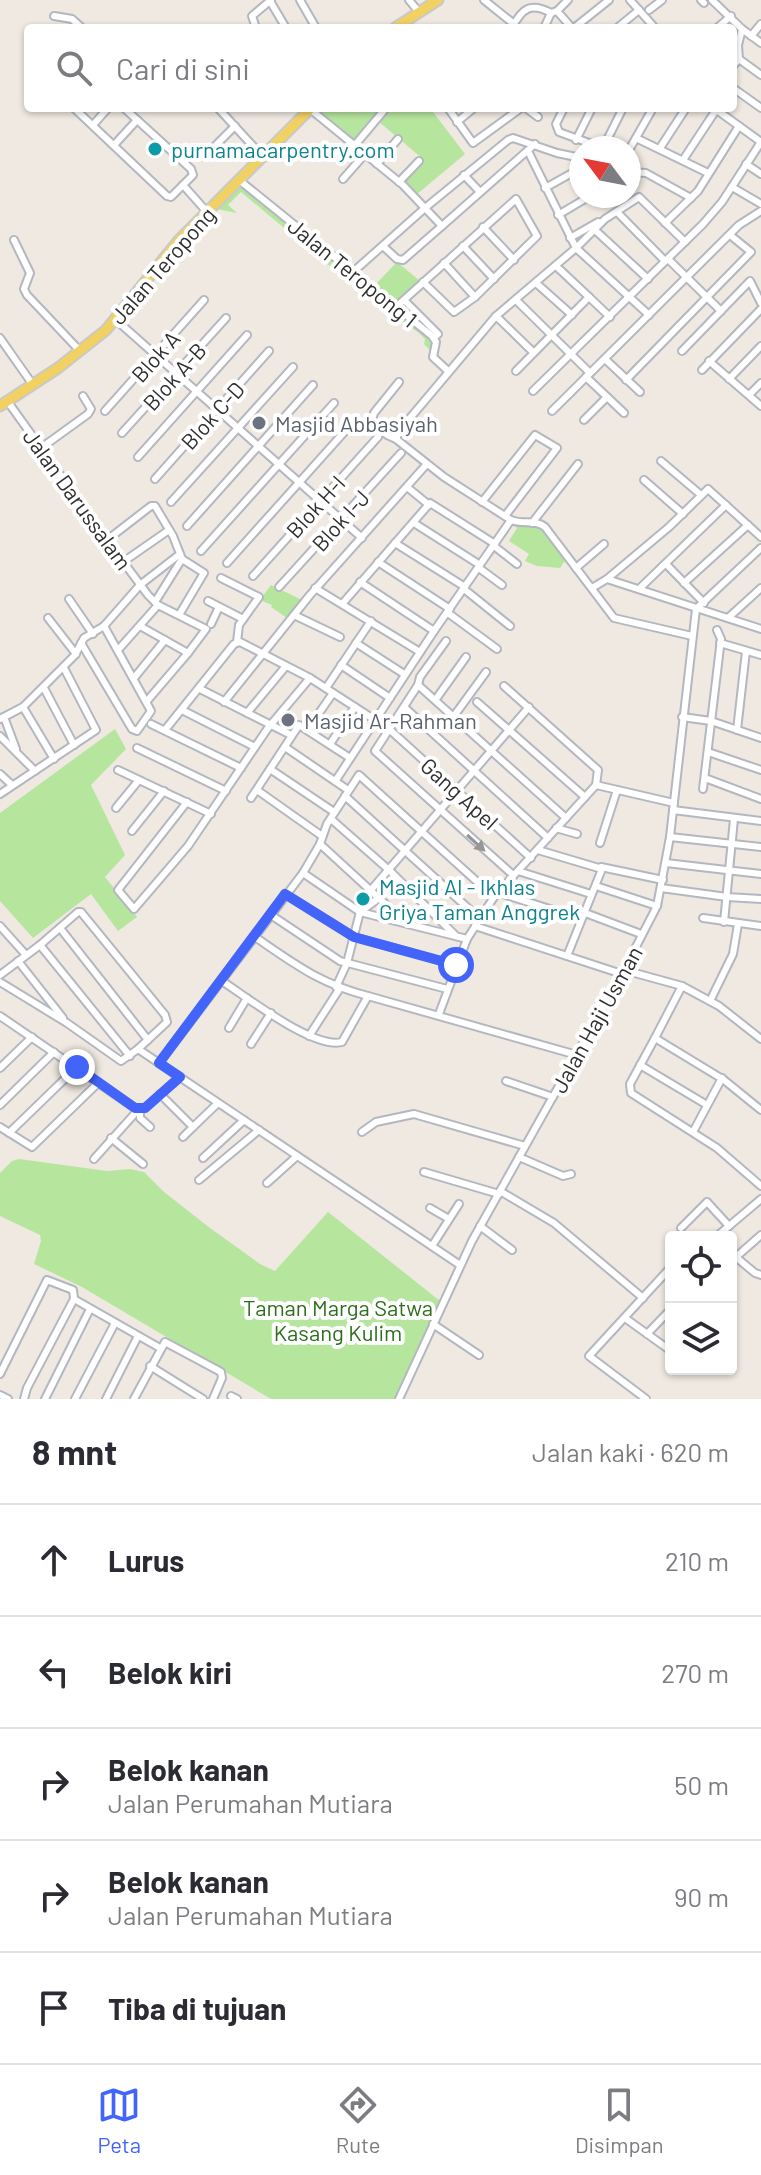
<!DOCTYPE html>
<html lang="id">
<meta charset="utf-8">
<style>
:root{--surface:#fff;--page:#f7f7f7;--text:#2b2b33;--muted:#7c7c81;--line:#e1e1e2;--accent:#4264fb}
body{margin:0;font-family:Barlow,sans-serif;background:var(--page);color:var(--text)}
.controls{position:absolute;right:24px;bottom:24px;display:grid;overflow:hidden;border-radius:8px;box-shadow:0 2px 6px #0004}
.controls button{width:72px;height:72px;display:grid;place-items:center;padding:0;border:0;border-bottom:2px solid var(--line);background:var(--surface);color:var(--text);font:40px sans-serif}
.compass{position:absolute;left:569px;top:136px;width:72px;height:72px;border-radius:50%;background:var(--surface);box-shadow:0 2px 6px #0004;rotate:302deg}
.stop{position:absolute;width:24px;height:24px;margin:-18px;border:6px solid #4264fb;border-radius:50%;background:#fff}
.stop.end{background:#4264fb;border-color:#fff;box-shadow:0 2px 8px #0008}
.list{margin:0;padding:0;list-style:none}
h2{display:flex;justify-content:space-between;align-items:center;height:104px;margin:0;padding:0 32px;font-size:34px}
h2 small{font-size:26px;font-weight:400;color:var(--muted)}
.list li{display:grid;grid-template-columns:52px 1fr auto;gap:24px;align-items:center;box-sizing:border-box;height:112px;padding:0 32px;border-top:2px solid var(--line)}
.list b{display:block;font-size:30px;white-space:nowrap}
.list p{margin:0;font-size:26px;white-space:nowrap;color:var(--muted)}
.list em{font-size:26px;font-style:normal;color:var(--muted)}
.icon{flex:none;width:44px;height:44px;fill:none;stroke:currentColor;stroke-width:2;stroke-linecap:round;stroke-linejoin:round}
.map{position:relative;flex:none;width:761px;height:1399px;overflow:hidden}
.search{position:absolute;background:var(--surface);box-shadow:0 2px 6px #0004;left:24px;right:24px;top:24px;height:88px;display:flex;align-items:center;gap:20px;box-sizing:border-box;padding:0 28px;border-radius:8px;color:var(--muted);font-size:30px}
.sheet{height:664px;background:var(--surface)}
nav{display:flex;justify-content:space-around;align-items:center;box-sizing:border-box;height:112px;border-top:2px solid var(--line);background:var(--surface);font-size:22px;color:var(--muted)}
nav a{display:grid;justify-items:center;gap:4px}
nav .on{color:var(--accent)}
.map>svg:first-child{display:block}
.green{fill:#b6e59e}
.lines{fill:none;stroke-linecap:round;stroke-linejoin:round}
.street-casing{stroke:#b4b7c1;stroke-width:10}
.primary-casing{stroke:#c9c9c9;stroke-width:13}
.street{stroke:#fff;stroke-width:6}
.primary{stroke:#f2d163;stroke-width:9}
.oneway{fill:#969696}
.route{stroke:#4264fb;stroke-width:10}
.culture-dot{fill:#0f9aa8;stroke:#fff;stroke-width:3}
.worship-dot{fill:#6b7280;stroke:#fff;stroke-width:3}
.labels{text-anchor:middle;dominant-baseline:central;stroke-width:8;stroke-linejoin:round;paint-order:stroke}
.culture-label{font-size:22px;fill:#0d838f;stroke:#fff;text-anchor:start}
.street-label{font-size:22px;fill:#2e2e2e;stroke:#fff}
.worship-label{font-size:22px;fill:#5b616d;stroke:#fff;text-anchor:start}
.park-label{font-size:22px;fill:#2c6e1b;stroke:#fff}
</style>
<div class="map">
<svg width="761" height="1399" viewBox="0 0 761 1399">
<rect width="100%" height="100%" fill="#efe9e1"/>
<g class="green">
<path d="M316 108H385L356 142Z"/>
<path d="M389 108H411L416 111 419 108H430L465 154 416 195 401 182 423 159 378 121Z"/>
<path d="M241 184 432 339 433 344 430 350 424 344 425 339 419 333 350 283 241 192 228 205 237 213 217 209Z"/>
<path d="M397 262 420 281 398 303 375 285Z"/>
<path d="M512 524H536L543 528 566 559 560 568 537 566 525 561 529 554 509 541 517 528Z"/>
<path d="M271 585 302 600 287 618 271 607 272 605 260 600Z"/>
<path d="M115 729 126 749 91 785 125 855 105 877 137 917 118 931 91 894 33 938 0 901V813Z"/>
<path d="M19 1159 107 1171 130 1169 144 1172 164 1192 210 1228 260 1264 275 1271 328 1212 440 1301 397 1399H271L82 1287 34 1264 41 1241 40 1235 0 1216V1173L12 1161Z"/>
</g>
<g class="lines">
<g class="street-casing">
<g id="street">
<path d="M300 0 316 28"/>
<path d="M409 0 419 12"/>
<path d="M484 0 514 24"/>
<path d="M568 0 557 11 572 28"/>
<path d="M630 0 655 28"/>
<path d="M701 0 704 3"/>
<path d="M712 0 742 29 738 45 739 59 733 66"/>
<path d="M270 1 286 28"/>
<path d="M649 10 662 0"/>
<path d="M54 16 72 19 82 28"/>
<path d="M256 28 252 16 271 0"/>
<path d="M512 28C522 8 531 2 551 13L557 11"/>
<path d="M544 28 551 13"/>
<path d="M574 28 609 0"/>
<path d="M617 28 639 10"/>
<path d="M717 28 731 16"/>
<path d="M742 29 761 43"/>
<path d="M751 36 761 24"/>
<path d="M739 59 761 75"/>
<path d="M733 88 761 108"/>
<path d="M74 108 167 196 171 197 183 185"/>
<path d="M124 108 191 169 193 175 183 185 207 212"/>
<path d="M218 108 263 157"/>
<path d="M448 108 473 143 521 108"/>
<path d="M526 108 538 117"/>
<path d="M564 108 556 124 559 132 600 147 606 142 623 108"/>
<path d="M714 108 761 142"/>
<path d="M310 109 403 185 442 226 535 144"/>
<path d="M457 122 474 108"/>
<path d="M93 125 108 108"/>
<path d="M636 138 708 173"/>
<path d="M576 140 592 108"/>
<path d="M115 144 137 120"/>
<path d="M355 145 386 108"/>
<path d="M660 148 686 108"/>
<path d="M629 150 653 108"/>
<path d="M528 151 576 248 649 315"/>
<path d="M204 157 235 126"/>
<path d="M683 160 716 110"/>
<path d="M377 164 398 139"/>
<path d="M746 164 761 174"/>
<path d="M629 172 646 173 691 198"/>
<path d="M464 175 480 192"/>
<path d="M343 179 365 154"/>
<path d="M239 180 432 336 436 342 433 357 448 371"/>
<path d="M399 182 419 161"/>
<path d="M732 187 761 204"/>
<path d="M545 188 581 168"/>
<path d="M618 213 665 261"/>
<path d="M558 215 590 196"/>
<path d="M665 223 698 191 739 126"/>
<path d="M483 227 514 260"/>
<path d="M595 230 648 279"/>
<path d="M570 238 598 222"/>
<path d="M14 240 30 273 24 289 27 295 80 351"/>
<path d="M685 242 639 197 605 219 576 248 496 316 400 430 396 439 444 477 511 520C523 525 535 519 545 527L614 618 692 636"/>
<path d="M383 246 397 259 403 260 442 226"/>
<path d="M463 246 494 279"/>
<path d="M668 259 721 311"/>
<path d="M444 263 475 297"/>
<path d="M556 266 589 297"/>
<path d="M353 272 425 208 508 140 513 138 557 153 581 158"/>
<path d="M536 283 572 315"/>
<path d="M516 300 590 373"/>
<path d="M405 301 438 334 434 338"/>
<path d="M396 307 516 199 537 236 475 297 454 312 423 282"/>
<path d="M496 316 533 352"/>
<path d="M115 319 362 538"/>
<path d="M0 338 33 385"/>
<path d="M682 351 750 281 761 303"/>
<path d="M605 359 640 392"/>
<path d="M709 361 761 406"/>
<path d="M702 370 761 309"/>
<path d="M516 371 589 297 610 317"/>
<path d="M586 377 624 413"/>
<path d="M729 379 761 346"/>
<path d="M626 380 751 252 730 235"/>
<path d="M533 391 703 224 722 202 761 142"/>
<path d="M749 395 761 383"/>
<path d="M8 402 107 540 148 595 158 605 118 650"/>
<path d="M105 411 204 300"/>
<path d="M552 411 739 225 761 211"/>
<path d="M584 420 607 397"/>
<path d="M122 433 226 318"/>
<path d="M396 439 387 435 372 420 374 413 399 382"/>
<path d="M41 448 88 414 91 409 83 396"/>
<path d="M138 457 247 335"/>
<path d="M661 461 701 495"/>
<path d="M155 479 269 351"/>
<path d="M644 480 683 514"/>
<path d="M407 487 429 505"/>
<path d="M171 502 293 367"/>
<path d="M482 502 535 435 557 448 505 516"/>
<path d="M414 523 480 565"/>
<path d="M532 523 578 464"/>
<path d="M187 526 313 385"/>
<path d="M107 540 151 506H155L173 536 182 559 155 602"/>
<path d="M395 543 465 587"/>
<path d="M494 546 517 564"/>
<path d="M201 551 334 403"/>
<path d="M123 562 169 530"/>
<path d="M378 562 450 609"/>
<path d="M227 563 355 420"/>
<path d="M666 564 704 603"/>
<path d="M479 568 502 585"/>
<path d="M576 568 604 544"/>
<path d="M253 576 378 437"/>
<path d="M221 578 259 597 239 625 237 642"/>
<path d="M607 579 669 527 708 489 761 537"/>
<path d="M360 582 434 631"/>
<path d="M684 583 748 525"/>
<path d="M279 587 401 453"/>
<path d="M315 588 420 652"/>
<path d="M592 588 607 579 761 629"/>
<path d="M464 589 510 626"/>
<path d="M639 589 726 505"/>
<path d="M69 599 93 634"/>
<path d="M208 601 243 619"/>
<path d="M343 603 430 503 495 544"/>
<path d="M158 605 206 629 188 653"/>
<path d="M696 609 761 548"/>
<path d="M448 613 497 649"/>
<path d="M179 615 204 573 182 559"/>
<path d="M294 615 340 637"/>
<path d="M48 618 76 654"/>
<path d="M728 618 761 588"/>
<path d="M211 624 219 607"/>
<path d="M140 626 188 653 147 701"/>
<path d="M446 641 420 677 418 685 375 751 513 875"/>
<path d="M81 643 132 729 137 731 151 711 104 626"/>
<path d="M356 643 404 674"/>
<path d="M720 643 761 655"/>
<path d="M341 665 390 698"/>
<path d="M134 678 165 640"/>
<path d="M418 685 566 818"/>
<path d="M44 688 74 745"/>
<path d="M326 688 371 621"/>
<path d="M200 689 291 735"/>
<path d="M436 699 466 657"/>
<path d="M224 702 310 595 426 465"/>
<path d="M477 702 585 797"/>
<path d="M23 707 54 759"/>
<path d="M404 707 548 838"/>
<path d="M182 710 255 747"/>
<path d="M247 713 286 666"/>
<path d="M454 716 486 672"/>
<path d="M4 717 16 749"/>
<path d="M682 717 711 721 761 738"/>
<path d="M0 719 23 707 75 655 84 638 104 626 140 585 180 554"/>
<path d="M151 724 241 768"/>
<path d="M308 729 333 693"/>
<path d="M165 730 234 644 240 642 310 678 389 729 531 858"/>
<path d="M737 730 746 651"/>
<path d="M0 736 35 771"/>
<path d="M330 744 355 707"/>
<path d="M285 747 348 790"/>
<path d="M137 748 226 791"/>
<path d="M708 752 761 770"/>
<path d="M270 769 334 812"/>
<path d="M118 770 211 814"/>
<path d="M0 774 12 785"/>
<path d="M705 778 761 799"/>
<path d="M336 780 434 631 511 520"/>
<path d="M596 785 674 803"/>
<path d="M703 789 721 639 717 630"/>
<path d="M257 790 322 836"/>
<path d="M0 794 96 730 64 668"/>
<path d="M345 796 480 919"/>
<path d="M251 798 299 725 350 758"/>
<path d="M187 802 118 890 134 909 188 846 268 728 310 678"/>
<path d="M116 808 139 780"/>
<path d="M673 810 761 821"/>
<path d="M331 819 389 870 454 934"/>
<path d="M556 828 577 834"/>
<path d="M132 831 164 791"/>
<path d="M670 837 761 847"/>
<path d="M600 843 617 790"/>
<path d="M320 844 406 923"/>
<path d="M538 850 602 869 567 956"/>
<path d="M666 863 761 874"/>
<path d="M601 867 663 880"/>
<path d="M518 871 591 894"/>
<path d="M303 873 360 912 467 939"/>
<path d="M599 887 657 906"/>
<path d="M661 888 727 897 761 899"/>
<path d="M371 890 529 707"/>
<path d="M497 892 581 919"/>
<path d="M285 894 354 937 456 965"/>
<path d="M588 914 641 934"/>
<path d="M271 915 340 961 447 989"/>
<path d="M703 918 761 926"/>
<path d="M724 922 734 819"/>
<path d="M0 926 26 955"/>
<path d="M475 926 622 974"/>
<path d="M60 928 148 1040"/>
<path d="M255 937C296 965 319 983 368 996"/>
<path d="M40 945 130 1056"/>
<path d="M18 961 63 1018"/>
<path d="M624 970 682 986 719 1006 761 1039"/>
<path d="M0 975 40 945 78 912H81L165 1015 167 1022 138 1049 121 1061 67 1023 0 982"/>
<path d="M222 981C248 998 313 1049 342 1042L368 996 577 1055"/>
<path d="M682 986 655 1038 724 1080 761 1110"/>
<path d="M336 987 347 963 360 912 379 898"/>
<path d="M710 1001 733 954 738 924"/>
<path d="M439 1014 467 939 494 897 596 785 598 770 504 686"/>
<path d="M0 1016 138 1110 145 1108 180 1077"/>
<path d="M229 1028 247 998"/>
<path d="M309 1036 340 988"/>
<path d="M655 1038 630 1084 631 1093 717 1148 761 1186"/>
<path d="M251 1044 271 1013"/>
<path d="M138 1049 460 1265"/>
<path d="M159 1063 303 873 320 844 327 824 359 775 494 897"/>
<path d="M640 1065 707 1105"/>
<path d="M0 1068 32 1037"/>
<path d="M506 1081 553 1097"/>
<path d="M160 1094 193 1127 218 1103"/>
<path d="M0 1105 54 1052"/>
<path d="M140 1109V1118L150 1127"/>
<path d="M0 1127 32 1147 97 1084"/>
<path d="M362 1132 376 1122 414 1114 525 1146"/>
<path d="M693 1132 722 1078"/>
<path d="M9 1133 77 1067"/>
<path d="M183 1137 193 1127"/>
<path d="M111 1138 143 1164"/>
<path d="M519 1157 563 1176 571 1174"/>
<path d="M203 1158 244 1120"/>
<path d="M94 1159 138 1110"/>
<path d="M424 1172 499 1194"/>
<path d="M199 1180 259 1130"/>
<path d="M267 1183 297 1156"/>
<path d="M500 1191 554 1223 643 1298"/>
<path d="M430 1208 449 1219"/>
<path d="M480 1226 512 1250"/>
<path d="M681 1228 707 1202 729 1226"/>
<path d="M716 1237 761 1199"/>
<path d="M432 1246 459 1204"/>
<path d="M731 1253 755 1273 761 1275"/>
<path d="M736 1257 761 1235"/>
<path d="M74 1299 160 1348"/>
<path d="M625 1318 671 1351"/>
<path d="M433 1324 479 1355"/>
<path d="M647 1334 671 1309"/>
<path d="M150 1366 203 1399"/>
<path d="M0 1374 47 1280 73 1290 74 1299 27 1388 24 1399"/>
<path d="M0 1395 8 1399"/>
<path d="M231 1396 237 1399"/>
<path d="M45 1399 90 1309"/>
<path d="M75 1399 115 1323"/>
<path d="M106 1399 138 1336"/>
<path d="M134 1399 165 1342 221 1372 222 1378 213 1399"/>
<path d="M399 1399 472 1241 624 970 657 906 670 837 696 609"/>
<path d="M646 1399 589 1356 671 1267"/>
</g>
</g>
<g class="primary-casing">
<g id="primary">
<path d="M395 28 438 0"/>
<path d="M0 406 58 368 106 330 179 240 311 108"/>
</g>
</g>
<use href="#street" class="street"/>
<use href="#primary" class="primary"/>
</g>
<defs><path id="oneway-solid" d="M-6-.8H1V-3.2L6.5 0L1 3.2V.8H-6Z" transform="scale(2)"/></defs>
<use class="oneway" href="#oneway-solid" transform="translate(476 843) rotate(42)"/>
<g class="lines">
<path class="route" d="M77 1067 135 1108H145L180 1077 159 1063 285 894 354 937 456 965"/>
</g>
<g class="culture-dot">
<circle cx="155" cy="149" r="8"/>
<circle cx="363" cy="899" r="8"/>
</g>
<g class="worship-dot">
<circle cx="259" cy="423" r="8"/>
<circle cx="288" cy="720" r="8"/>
</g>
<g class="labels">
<g class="culture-label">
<text x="171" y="149">purnamacarpentry.com</text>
<text x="379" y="886">Masjid Al - Ikhlas<tspan x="379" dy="25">Griya Taman Anggrek</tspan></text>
</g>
<g class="street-label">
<text transform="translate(162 265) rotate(-49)">Jalan Teropong</text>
<text transform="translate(353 272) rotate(39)">Jalan Teropong 1</text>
<text transform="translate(155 356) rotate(-48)">Blok A</text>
<text transform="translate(174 376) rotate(-48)">Blok A-B</text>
<text transform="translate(212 415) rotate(-48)">Blok C-D</text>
<text transform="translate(78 499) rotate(54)">Jalan Darussalam</text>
<text transform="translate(315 506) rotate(-48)">Blok H-I</text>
<text transform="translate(340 520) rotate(-48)">Blok I-J</text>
<text transform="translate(460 793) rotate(42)">Gang Apel</text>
<text transform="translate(596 1019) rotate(-61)">Jalan Haji Usman</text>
</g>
<g class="worship-label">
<text x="275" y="423">Masjid Abbasiyah</text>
<text x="304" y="720">Masjid Ar-Rahman</text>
</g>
<g class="park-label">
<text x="338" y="1307">Taman Marga Satwa<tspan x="338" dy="25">Kasang Kulim</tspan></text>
</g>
</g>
</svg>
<div class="controls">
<button><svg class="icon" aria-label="locate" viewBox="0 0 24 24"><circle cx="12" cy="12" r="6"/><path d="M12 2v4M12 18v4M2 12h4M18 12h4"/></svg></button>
<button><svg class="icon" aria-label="layers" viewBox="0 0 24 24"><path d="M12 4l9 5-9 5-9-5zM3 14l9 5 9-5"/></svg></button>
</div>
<svg class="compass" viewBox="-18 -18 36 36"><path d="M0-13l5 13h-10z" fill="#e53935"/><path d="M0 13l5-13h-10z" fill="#7c7c81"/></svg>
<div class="stop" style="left:456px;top:965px"></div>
<div class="stop end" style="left:77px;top:1067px"></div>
<div class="search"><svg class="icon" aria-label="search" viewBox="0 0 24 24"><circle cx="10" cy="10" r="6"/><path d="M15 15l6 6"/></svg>Cari di sini</div>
</div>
<section class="sheet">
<h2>8 mnt<small>Jalan kaki · 620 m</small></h2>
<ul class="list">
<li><svg class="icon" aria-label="ahead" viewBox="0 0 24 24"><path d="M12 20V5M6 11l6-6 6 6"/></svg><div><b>Lurus</b></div><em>210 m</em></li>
<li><svg class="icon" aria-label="left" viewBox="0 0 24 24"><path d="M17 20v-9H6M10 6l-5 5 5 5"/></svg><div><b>Belok kiri</b></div><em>270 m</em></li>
<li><svg class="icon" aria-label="right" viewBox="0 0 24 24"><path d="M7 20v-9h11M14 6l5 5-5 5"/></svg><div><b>Belok kanan</b><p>Jalan Perumahan Mutiara</p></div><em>50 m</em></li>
<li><svg class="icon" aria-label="right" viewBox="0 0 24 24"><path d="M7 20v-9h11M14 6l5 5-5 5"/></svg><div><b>Belok kanan</b><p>Jalan Perumahan Mutiara</p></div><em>90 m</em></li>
<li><svg class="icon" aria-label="arrive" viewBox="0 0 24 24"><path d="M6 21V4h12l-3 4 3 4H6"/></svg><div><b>Tiba di tujuan</b></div></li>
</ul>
</section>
<nav>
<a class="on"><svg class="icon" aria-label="map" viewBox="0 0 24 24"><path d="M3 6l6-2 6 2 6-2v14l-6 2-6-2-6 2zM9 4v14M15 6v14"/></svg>Peta</a>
<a><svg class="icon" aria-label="directions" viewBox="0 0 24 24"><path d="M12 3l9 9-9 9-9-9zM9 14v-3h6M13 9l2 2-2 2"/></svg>Rute</a>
<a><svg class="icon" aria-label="saved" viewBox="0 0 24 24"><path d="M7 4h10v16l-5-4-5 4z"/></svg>Disimpan</a>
</nav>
